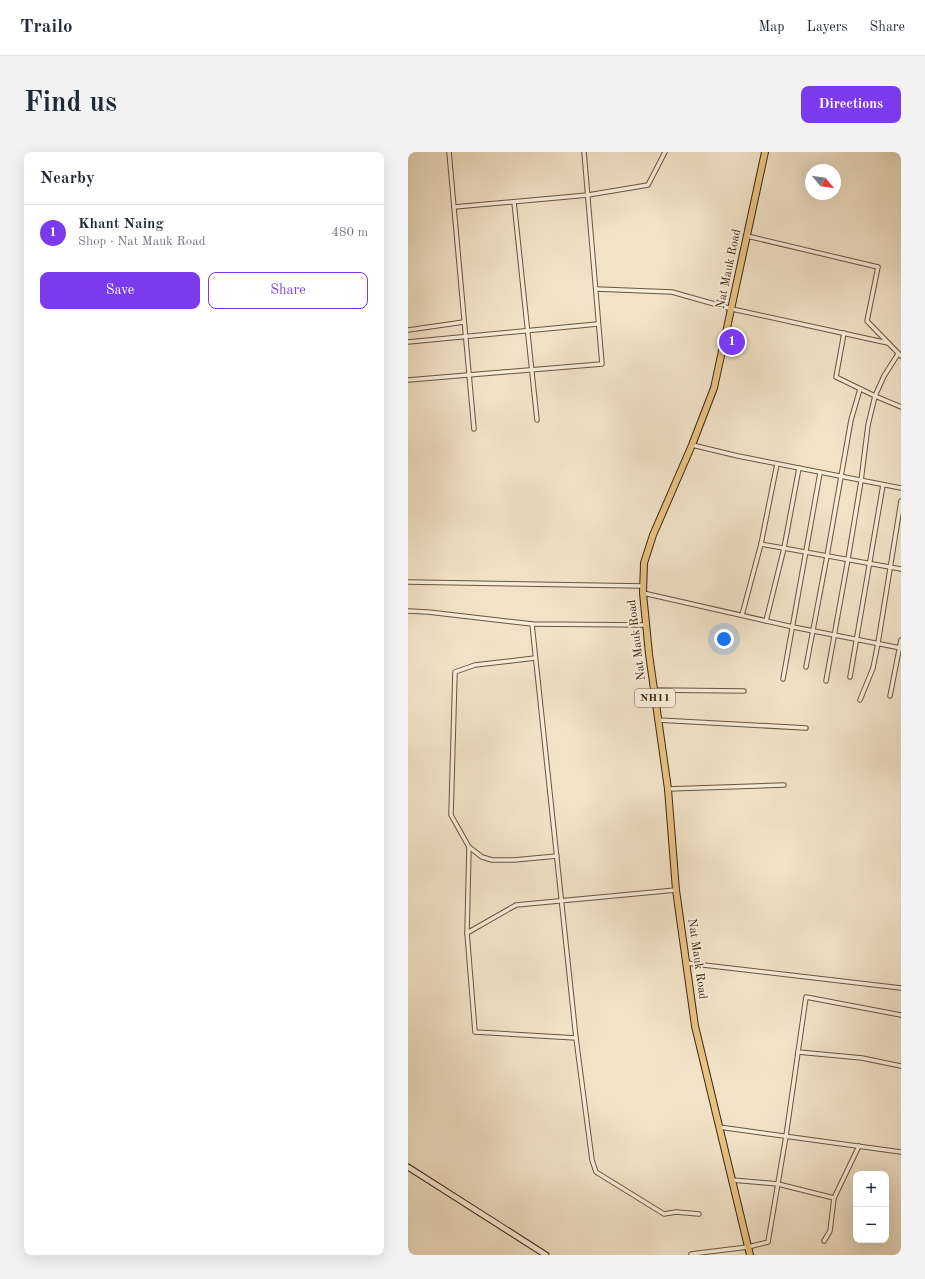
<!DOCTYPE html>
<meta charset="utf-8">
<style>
:root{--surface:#fff;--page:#f2f2f3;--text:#1f2937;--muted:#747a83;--line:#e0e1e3;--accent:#7c3aed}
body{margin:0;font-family:"Old Standard TT",serif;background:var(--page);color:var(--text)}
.controls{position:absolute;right:12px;bottom:12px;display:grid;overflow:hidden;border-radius:8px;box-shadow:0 4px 16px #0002}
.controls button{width:36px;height:36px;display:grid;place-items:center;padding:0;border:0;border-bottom:1px solid var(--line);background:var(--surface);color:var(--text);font:20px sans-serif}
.compass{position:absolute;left:397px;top:12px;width:36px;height:36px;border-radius:50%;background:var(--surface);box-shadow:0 4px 16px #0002;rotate:119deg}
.you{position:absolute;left:316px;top:487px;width:14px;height:14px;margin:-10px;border:3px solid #fff;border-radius:50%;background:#1a73e8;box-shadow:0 0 0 6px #1a73e833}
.badge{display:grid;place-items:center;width:26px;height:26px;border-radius:50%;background:var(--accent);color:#fff;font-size:13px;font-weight:700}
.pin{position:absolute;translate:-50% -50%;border:2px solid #fff;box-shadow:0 1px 4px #0006}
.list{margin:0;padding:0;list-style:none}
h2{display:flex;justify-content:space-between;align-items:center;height:52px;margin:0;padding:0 16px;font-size:17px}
h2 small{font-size:13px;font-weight:400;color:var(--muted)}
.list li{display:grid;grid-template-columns:26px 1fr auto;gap:12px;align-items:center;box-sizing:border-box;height:56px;padding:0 16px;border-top:1px solid var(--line)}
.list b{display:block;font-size:15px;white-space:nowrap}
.list p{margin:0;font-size:13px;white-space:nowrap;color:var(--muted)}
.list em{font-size:13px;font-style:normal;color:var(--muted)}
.actions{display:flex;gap:8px;padding:12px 16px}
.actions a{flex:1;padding:9px 0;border:1px solid var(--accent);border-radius:8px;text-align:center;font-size:14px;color:var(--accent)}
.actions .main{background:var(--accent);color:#fff}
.map{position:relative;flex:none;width:493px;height:1103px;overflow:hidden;border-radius:8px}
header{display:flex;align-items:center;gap:24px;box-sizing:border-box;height:56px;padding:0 20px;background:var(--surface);border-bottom:1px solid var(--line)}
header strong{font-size:19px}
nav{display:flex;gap:22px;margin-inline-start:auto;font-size:14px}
.intro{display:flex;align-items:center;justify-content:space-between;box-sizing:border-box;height:96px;padding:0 24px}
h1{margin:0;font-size:28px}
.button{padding:10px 18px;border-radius:8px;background:var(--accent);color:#fff;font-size:14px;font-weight:700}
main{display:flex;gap:24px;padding:0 24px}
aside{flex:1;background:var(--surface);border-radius:8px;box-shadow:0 4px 16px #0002}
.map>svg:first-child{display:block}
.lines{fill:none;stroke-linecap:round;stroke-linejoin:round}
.street-casing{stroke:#6b543c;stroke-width:5.5}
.secondary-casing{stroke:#3e250d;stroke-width:7}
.highway-casing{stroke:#3e250d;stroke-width:8}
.street{stroke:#f7eddb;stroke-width:3.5}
.secondary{stroke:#f7eddb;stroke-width:5}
.highway{stroke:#e9c284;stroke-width:6}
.labels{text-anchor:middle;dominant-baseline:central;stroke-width:3.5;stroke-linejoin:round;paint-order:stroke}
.shield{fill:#f7eddb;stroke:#76614b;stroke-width:1}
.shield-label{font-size:11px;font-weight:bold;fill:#3e250d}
.street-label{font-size:12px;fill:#3e250d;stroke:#f7eddb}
</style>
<header>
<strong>Trailo</strong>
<nav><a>Map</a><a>Layers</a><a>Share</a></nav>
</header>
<div class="intro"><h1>Find us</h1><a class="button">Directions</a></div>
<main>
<aside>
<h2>Nearby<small></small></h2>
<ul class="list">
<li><span class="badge">1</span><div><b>Khant Naing</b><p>Shop · Nat Mauk Road</p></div><em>480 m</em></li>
</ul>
<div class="actions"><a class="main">Save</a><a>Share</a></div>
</aside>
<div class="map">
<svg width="493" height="1103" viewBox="0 0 493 1103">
<rect width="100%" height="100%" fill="#f2e3c8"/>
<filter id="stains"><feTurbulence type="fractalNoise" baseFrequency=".005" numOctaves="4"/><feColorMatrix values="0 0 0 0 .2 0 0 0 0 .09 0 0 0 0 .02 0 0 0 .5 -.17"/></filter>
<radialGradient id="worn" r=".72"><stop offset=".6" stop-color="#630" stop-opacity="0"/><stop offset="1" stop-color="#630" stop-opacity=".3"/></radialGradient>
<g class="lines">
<g class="street-casing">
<g id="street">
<path d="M41 0 66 277"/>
<path d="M106 50 129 268"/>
<path d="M46 55 180 43 240 33 257 0"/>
<path d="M339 84 470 115 459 169 493 204"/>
<path d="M188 137 264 140 324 157 480 191"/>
<path d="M0 178 56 170"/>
<path d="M436 181 428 225 467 244 493 255"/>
<path d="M0 190 190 172"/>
<path d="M0 228 194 212 176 0"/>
<path d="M284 293 330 304 493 336"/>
<path d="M353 392 493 417"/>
<path d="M0 430 235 434"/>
<path d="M235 441 385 475 493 496"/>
<path d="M0 459 20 460 124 472 238 473"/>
<path d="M334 463 353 392 369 312"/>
<path d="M358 469 376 396 391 316"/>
<path d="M124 472 168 886 184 1008 188 1020 256 1062 268 1060 291 1062"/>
<path d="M127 506 67 513 47 520 43 663 61 695 74 705 84 708H106L149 704"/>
<path d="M398 515 419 404 443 268 452 237"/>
<path d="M442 525 475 333"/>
<path d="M375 527 412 321"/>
<path d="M418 529 440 407 453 329 460 273 467 244 476 224 490 202"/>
<path d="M246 538 336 539"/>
<path d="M482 544 493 488"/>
<path d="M452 548 465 516 470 491 493 349"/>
<path d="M250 568 398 576"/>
<path d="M260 637 376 633"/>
<path d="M59 781 61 695"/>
<path d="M278 811 493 836"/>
<path d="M168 886 67 880 59 781 108 753 268 738"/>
<path d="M390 900 454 906 493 914"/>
<path d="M311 975 493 1000"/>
<path d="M324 1028 370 1032 426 1046"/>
<path d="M416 1089 422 1079 426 1046 451 994"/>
<path d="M283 1102 340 1095 360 1090 378 984 398 845 493 863"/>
</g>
</g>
<g class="secondary-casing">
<path id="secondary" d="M0 1015 138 1103"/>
</g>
<g class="highway-casing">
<path id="highway" d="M342 1103 287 874 268 738 260 637 241 502 235 441 236 411 245 383 284 293 306 236 357 0"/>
</g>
<use href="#street" class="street"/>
<use href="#secondary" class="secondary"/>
<use href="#highway" class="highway"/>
</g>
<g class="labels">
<rect class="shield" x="227" y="537" width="40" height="18" rx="3"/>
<g class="shield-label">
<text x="247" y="546">NH11</text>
</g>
<g class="street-label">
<text transform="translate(321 117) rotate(-78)">Nat Mauk Road</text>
<text transform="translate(229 488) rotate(-97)">Nat Mauk Road</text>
<text transform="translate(289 807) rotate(82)">Nat Mauk Road</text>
</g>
</g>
<rect width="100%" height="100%" filter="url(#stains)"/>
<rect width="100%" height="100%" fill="url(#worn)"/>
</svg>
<div class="controls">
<button>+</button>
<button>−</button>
</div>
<svg class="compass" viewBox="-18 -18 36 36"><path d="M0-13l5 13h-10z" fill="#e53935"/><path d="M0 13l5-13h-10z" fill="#747a83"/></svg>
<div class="you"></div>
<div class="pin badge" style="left:324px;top:190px">1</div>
</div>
</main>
